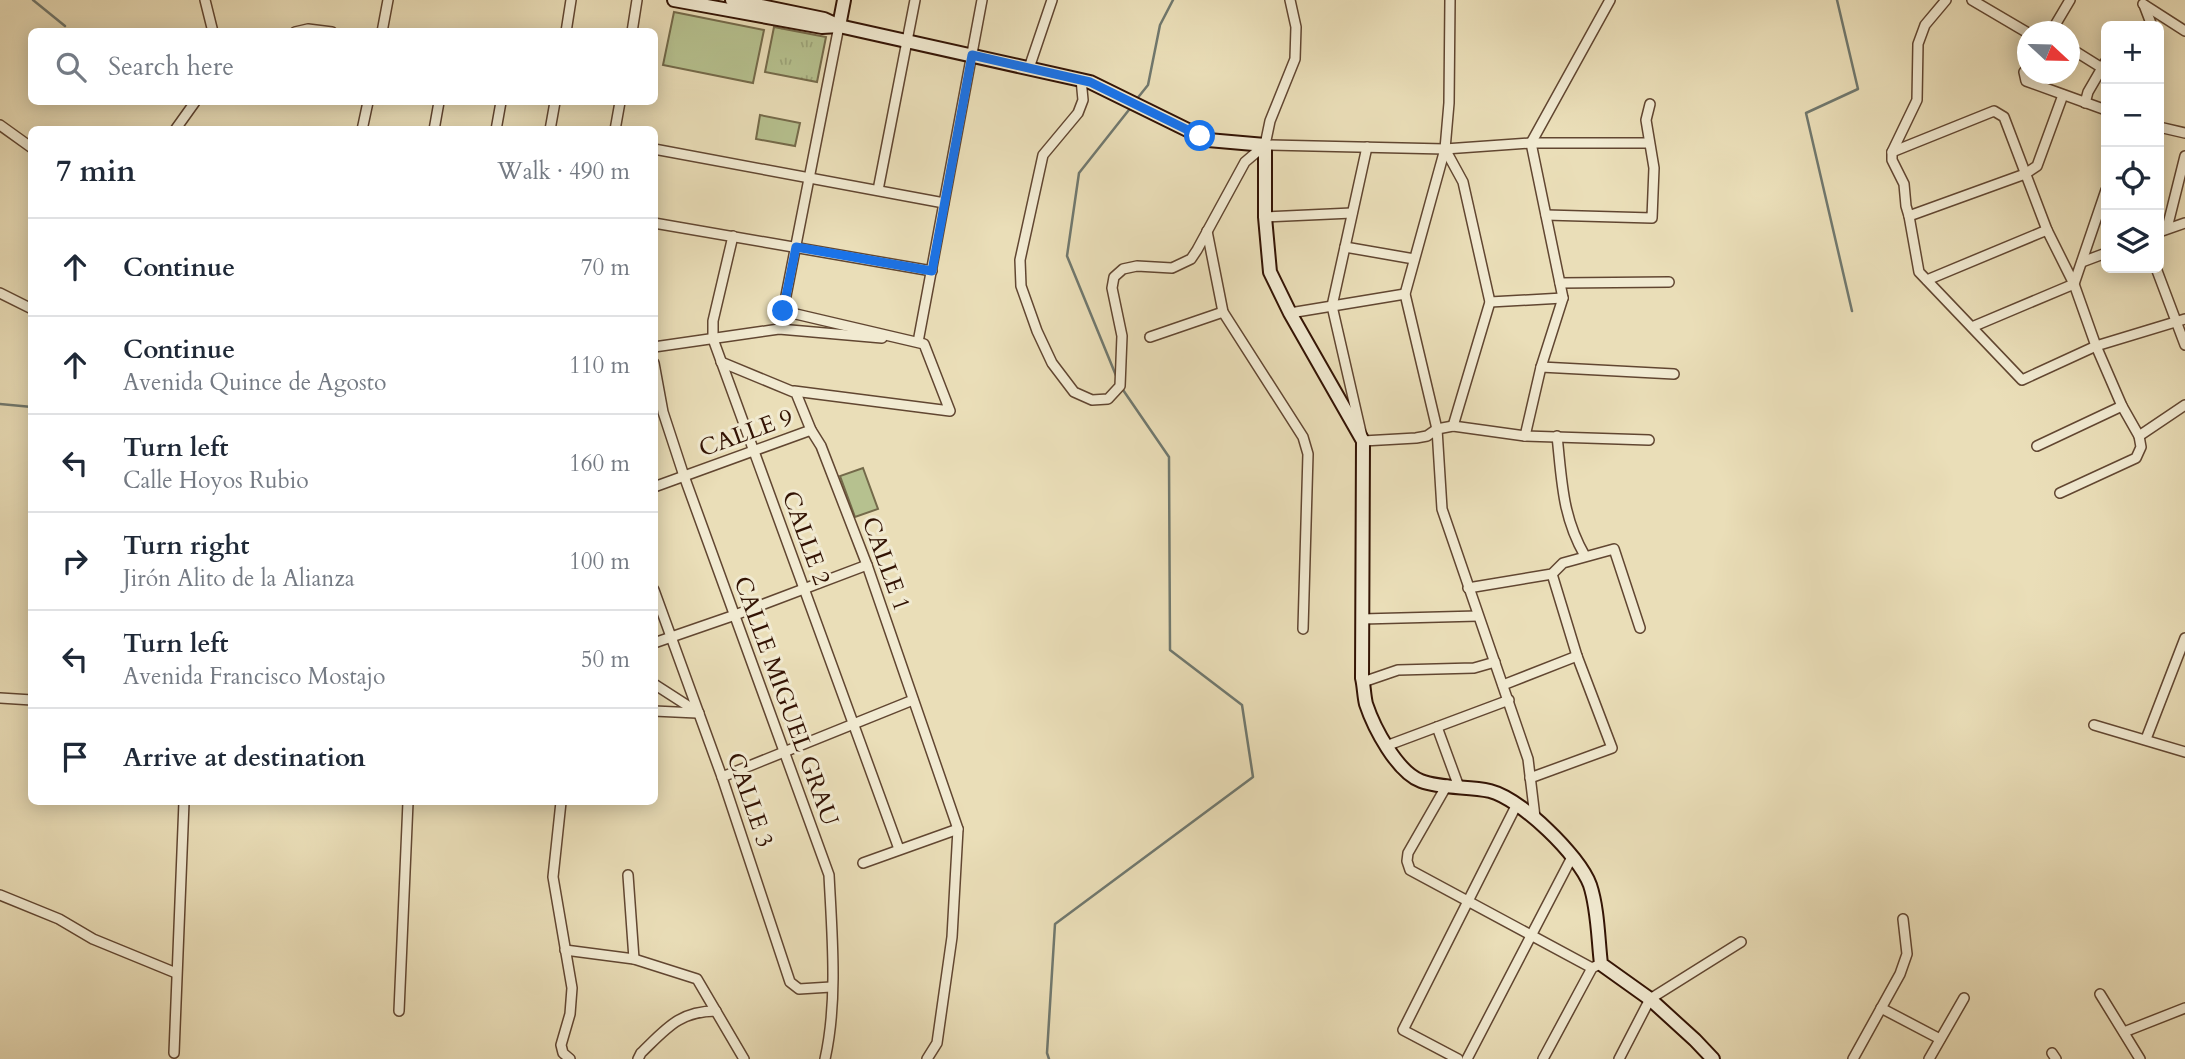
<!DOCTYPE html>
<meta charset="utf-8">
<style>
:root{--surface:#fff;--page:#f2f2f3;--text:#1f2937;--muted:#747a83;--line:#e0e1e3}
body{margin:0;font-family:Cardo,serif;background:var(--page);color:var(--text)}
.controls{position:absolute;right:21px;top:21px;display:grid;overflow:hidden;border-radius:10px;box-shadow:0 4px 18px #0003}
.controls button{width:63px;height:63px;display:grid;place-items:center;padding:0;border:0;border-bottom:2px solid var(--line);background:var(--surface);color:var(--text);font:35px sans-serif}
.compass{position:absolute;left:2017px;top:21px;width:63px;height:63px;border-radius:50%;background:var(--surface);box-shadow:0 4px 18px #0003;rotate:112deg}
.stop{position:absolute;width:21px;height:21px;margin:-16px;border:5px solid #1a73e8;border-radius:50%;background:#fff}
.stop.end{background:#1a73e8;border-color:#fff;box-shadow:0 2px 7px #0008}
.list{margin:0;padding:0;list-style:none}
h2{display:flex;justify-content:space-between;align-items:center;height:91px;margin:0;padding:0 28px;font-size:30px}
h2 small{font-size:23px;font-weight:400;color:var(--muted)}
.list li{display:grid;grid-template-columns:46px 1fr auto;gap:21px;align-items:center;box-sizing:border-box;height:98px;padding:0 28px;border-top:2px solid var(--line)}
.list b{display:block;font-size:26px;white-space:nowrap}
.list p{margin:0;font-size:23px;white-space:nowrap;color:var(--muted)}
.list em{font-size:23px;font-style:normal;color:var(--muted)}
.icon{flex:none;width:38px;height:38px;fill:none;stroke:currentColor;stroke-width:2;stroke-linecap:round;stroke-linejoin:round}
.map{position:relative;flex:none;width:2185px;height:1059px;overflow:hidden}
.search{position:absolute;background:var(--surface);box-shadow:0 4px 18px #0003;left:28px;top:28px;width:630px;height:77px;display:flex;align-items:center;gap:18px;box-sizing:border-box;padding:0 24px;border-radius:10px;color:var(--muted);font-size:26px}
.panel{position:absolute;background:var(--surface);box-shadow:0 4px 18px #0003;left:28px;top:126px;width:630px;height:679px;border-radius:10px}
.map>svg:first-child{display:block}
.park{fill:url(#park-tufts);stroke:#746a4a;stroke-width:2}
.pitch{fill:#b6c18f;stroke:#746a4a;stroke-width:2}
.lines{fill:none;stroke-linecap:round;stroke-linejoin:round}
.stream{stroke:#70786e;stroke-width:2.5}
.street-casing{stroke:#614631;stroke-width:12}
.secondary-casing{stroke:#331304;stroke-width:16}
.street{stroke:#f1ead1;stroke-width:9}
.secondary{stroke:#f1ead1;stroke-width:12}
.route{stroke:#1a73e8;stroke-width:9}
.labels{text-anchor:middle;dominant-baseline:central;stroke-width:6;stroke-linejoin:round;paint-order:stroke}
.street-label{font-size:24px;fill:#331304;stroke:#f1ead1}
</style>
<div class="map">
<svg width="2185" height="1059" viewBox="0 0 2185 1059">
<defs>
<pattern id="park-tufts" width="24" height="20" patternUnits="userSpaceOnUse" patternTransform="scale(1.75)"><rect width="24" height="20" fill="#b6c18f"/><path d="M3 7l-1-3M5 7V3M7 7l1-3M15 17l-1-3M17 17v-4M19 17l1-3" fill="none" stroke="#9da57a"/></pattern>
</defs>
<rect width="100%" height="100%" fill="#eadeb8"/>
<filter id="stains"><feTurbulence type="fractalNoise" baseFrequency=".00286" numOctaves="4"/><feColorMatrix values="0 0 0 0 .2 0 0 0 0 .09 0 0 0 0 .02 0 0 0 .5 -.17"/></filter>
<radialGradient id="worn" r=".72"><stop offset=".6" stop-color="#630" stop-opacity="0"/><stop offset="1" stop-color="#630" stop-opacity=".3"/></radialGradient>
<path class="park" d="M774 27 826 37 817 82 765 72Z"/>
<g class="pitch">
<path d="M674 12 764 30 753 83 663 65Z"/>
<path d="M760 115 800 123 795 146 756 139Z"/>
<path d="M863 468 878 509 855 517 840 476Z"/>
</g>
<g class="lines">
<g class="stream">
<path d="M33 0 65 26"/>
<path d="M1837 0 1858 89 1806 113 1852 311"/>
<path d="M1136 100 1148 85 1160 25 1173 0"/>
<path d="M1117 378 1067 256 1079 173 1132 106"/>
<path d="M0 404 32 407"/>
<path d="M1049 1059 1047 1053 1055 924 1253 777 1242 705 1170 650 1169 457 1121 387"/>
</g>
<g class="street-casing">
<g id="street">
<path d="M205 0 213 32"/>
<path d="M1450 0 1449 103 1445 149 1405 294 1437 429 1442 509 1528 759 1535 817"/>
<path d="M1946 0 1925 25 1918 44 1917 100 1892 152V160L1904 184 1906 206 1909 216 1919 272 2022 380 2096 346 2185 319"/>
<path d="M1972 0 2028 33"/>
<path d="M2143 4 2185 31"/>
<path d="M2144 5 2152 26"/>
<path d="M295 32 308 29 332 32"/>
<path d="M382 32 388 0"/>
<path d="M566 32 571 0"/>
<path d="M632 32 637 0"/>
<path d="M2051 32 2070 0"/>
<path d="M2070 48 2102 68"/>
<path d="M2028 67 2024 72 2026 81 2106 110"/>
<path d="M1029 68 1052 0"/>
<path d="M1081 79 1083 100 1078 113 1043 155 1020 260 1021 286 1037 331 1052 363 1074 392 1092 400 1108 399 1120 386 1122 336 1112 288 1114 277 1123 269 1137 266 1172 268 1191 259 1197 250 1245 162 1265 145 1270 121 1295 59 1296 27 1290 0"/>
<path d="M2085 103 2088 92 2106 61"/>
<path d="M0 125 32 148"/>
<path d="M2159 127 2185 133"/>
<path d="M175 130 195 102"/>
<path d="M362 130 368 102"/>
<path d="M434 130 439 102"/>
<path d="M496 130 501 102"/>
<path d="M550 130 555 102"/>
<path d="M615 130 620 102"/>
<path d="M1265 145 1445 149 1531 143H1649"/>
<path d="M1367 147 1332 306 1363 441 1416 438 1427 436 1437 429 1453 426 1525 436 1649 440"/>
<path d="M654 149 944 203"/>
<path d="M1445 149 1463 182 1490 302 1453 426"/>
<path d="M1892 152 1994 111 2004 117 2047 230 2074 284 2096 346 2122 406 2139 436 2141 447 2136 458 2060 493"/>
<path d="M878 190 915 0"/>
<path d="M1546 215 1652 218 1654 168 1646 120 1650 104"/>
<path d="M1909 216 2025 174 2037 166 2063 95"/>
<path d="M1265 217 1352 213"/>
<path d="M654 223 932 271"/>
<path d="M2167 228 2185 156"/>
<path d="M1207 231 1223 312 1303 437 1308 454 1303 629"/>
<path d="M2159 232 2185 223"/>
<path d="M733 236 713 321V339L899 849"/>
<path d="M1345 247 1414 259"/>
<path d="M2082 262 2106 253"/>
<path d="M2156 268 2185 345"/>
<path d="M1927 280 2047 230"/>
<path d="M1560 283 1669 282"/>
<path d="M0 293 32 309"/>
<path d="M1490 302 1563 298"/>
<path d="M1290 313 1405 294"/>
<path d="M1972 327 2074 284 2106 190"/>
<path d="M1150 337 1223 312"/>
<path d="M918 342 982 0"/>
<path d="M654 347 779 329 882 338"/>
<path d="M721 362 796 393 811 430 821 446 867 565 958 829 952 937 937 1043 927 1059"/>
<path d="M654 363 663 412 684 476 829 875C832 934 838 1001 825 1059"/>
<path d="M1541 367 1674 374"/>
<path d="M794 391 950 411 924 344 783 311 839 26"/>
<path d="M1525 436 1541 367 1563 298 1531 143 1610 0"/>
<path d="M1557 436C1562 481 1562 516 1585 556"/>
<path d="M2139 436 2185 405"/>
<path d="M2037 446 2122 406"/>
<path d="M654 487 811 430"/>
<path d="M1468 588 1552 574 1563 563 1614 549 1640 628"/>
<path d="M654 590 722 777 790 982 799 989 831 987"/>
<path d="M1362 619 1478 616"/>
<path d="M654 643 735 615 867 565"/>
<path d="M1363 682 1398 670 1474 668 1495 662"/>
<path d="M654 684 699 713"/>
<path d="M1503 685 1577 656"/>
<path d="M0 698 32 700"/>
<path d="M654 711 697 713"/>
<path d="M2094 725 2185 752"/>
<path d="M1437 727 1459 787"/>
<path d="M2146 739 2185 638"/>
<path d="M1386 746 1509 700"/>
<path d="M722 777 913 700"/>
<path d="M1530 778 1612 748 1577 656 1552 574"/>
<path d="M1447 785 1408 853 1407 861 1410 870 1592 968"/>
<path d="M561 802 553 877 572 988 570 1014 561 1045 563 1053 570 1059"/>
<path d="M863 863 958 829"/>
<path d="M628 875 634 959"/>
<path d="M0 895 59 919 93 939 176 973"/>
<path d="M565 950 634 959 697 979 744 1059"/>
<path d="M2100 994 2140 1059"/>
<path d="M1881 1008 1940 1039"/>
<path d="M399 1011 408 802"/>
<path d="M2124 1032 2185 1008"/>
<path d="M174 1053 184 802"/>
<path d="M2052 1053 2056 1059"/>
<path d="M638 1059 641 1053C666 1029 679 1011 716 1011"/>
<path d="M1458 1059 1403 1030 1517 804"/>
<path d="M1467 1059 1572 857"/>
<path d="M1543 1059 1592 968 1596 966"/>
<path d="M1619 1059 1650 999 1741 942"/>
<path d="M1853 1059 1900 974 1907 954 1903 919"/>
<path d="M1929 1059 1964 998"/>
</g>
</g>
<g class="secondary-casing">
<g id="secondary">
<path d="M674 0 822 27 839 26"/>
<path d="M732 0 824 19 839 26 1090 82 1208 140 1265 145V217L1270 272 1290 313 1363 441 1362 678C1364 686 1364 696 1366 704 1374 728 1397 772 1421 781 1442 789 1468 786 1490 791 1521 799 1579 855 1590 885 1598 909 1598 939 1601 964L1650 999 1695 1040 1713 1059"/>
<path d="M839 26 844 0"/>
</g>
</g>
<use href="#street" class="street"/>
<use href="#secondary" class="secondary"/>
</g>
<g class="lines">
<path class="route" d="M783 311 796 247 932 271 972 55 1090 82 1200 136"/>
</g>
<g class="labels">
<g class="street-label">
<text transform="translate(746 433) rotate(-20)">CALLE 9</text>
<text transform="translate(806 538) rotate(70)">CALLE 2</text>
<text transform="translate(886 564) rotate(70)">CALLE 1</text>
<text transform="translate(786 701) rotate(70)">CALLE MIGUEL GRAU</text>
<text transform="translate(750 800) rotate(71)">CALLE 3</text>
</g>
</g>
<rect width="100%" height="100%" filter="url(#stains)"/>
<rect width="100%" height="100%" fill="url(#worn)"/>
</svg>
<div class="controls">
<button>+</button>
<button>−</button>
<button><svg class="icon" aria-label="locate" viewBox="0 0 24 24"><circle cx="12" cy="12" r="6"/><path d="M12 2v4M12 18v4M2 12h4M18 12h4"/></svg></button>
<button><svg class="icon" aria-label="layers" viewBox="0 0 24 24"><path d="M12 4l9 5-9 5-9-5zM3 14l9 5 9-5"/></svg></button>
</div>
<svg class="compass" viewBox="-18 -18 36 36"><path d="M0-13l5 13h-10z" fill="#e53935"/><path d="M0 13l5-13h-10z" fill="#747a83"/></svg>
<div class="stop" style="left:1200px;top:136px"></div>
<div class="stop end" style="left:783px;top:311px"></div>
<div class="search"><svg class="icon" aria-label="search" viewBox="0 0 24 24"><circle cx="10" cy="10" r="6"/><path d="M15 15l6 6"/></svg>Search here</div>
<section class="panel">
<h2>7 min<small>Walk · 490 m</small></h2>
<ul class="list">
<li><svg class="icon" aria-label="ahead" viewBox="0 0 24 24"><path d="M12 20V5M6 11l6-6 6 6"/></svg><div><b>Continue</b></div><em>70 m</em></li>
<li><svg class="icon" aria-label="ahead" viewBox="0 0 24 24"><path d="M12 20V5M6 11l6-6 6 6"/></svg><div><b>Continue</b><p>Avenida Quince de Agosto</p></div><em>110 m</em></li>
<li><svg class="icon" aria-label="left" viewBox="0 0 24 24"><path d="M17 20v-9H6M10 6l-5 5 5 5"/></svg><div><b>Turn left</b><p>Calle Hoyos Rubio</p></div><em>160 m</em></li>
<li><svg class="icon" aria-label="right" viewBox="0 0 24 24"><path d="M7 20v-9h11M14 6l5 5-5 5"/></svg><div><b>Turn right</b><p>Jirón Alito de la Alianza</p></div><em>100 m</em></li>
<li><svg class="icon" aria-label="left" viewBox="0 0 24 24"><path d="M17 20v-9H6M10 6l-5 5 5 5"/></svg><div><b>Turn left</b><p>Avenida Francisco Mostajo</p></div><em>50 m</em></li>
<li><svg class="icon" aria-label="arrive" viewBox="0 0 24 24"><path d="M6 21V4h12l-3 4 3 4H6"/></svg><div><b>Arrive at destination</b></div></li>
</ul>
</section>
</div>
